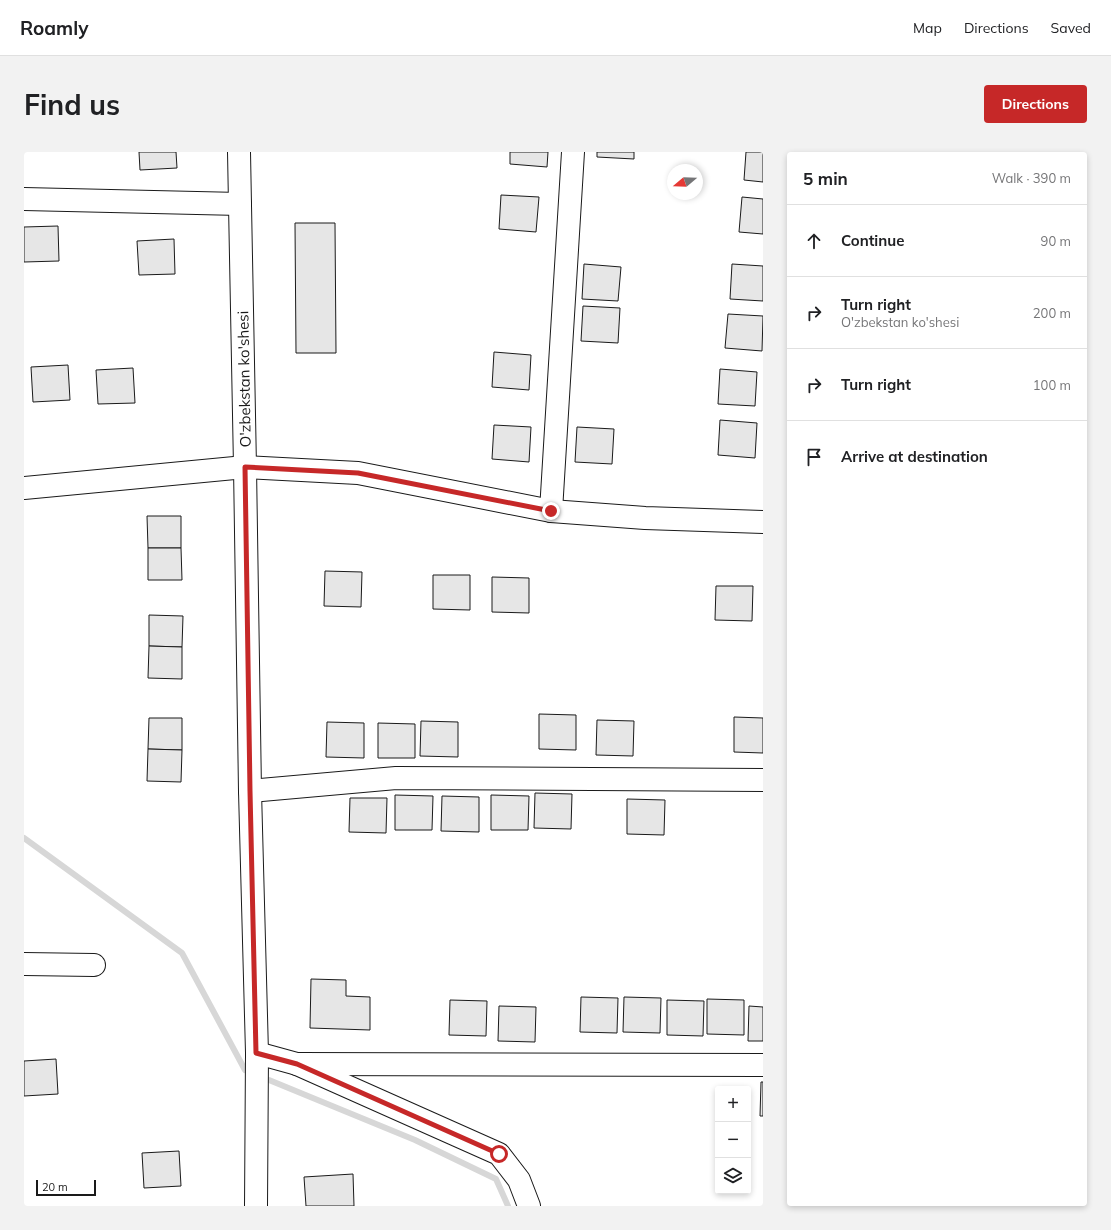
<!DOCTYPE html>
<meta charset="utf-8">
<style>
:root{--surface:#fff;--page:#f2f2f2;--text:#202124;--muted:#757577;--line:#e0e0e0;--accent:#c62828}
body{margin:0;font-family:Mulish,sans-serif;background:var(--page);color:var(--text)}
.controls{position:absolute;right:12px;bottom:12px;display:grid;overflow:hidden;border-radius:4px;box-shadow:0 2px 6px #0003}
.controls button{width:36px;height:36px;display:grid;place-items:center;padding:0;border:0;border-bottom:1px solid var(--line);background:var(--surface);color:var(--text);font:20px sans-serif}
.compass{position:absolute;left:643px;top:12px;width:36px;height:36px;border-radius:50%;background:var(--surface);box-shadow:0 2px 6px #0003;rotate:251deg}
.scale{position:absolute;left:12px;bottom:10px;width:60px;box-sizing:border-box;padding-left:4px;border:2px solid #1a1a1a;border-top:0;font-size:11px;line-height:14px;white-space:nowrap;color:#1a1a1a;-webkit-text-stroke:3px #fff;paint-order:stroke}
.stop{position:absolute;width:12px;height:12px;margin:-9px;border:3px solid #c62828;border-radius:50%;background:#fff}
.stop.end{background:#c62828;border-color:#fff;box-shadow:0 1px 4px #0008}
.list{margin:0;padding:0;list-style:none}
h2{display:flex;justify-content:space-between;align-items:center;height:52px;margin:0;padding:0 16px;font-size:17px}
h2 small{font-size:13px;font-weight:400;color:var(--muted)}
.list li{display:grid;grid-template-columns:26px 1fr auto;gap:12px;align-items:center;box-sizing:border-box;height:72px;padding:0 16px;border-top:1px solid var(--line)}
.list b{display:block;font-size:15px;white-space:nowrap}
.list p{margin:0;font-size:13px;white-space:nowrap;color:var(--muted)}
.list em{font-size:13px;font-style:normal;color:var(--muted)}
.icon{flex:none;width:22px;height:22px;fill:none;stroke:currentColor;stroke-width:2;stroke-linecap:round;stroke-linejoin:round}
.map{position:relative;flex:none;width:739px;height:1054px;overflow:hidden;border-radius:4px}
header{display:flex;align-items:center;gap:24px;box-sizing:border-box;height:56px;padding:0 20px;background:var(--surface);border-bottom:1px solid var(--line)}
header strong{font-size:19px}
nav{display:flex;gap:22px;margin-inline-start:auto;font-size:14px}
.intro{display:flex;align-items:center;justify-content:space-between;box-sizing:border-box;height:96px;padding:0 24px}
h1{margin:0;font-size:28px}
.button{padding:10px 18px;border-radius:4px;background:var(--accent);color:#fff;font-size:14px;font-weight:700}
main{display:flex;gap:24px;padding:0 24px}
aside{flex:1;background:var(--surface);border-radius:4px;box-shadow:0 2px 6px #0003}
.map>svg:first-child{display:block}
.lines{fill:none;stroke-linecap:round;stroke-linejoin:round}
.stream{stroke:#d7d7d7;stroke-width:6}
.building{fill:#e6e6e6;stroke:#1a1a1a}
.minor-casing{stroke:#1a1a1a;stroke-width:24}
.minor{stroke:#fff;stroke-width:22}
.route{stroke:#c62828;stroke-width:5}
.labels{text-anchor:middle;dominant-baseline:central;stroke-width:3;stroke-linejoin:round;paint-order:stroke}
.street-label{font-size:15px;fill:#1a1a1a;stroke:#fff}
</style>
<header>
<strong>Roamly</strong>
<nav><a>Map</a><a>Directions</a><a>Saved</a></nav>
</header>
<div class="intro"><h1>Find us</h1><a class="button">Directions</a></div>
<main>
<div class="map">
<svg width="739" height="1054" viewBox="0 0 739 1054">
<rect width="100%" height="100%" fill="#fff"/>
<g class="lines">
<g class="stream">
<path d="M0 686 158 801 221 918"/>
<path d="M245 928 391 988 472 1027 484 1054"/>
</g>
</g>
<g class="building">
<path d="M115 0H152L153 16 116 18Z"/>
<path d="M486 0H524L523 15 486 12Z"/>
<path d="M573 0H610V7L573 5Z"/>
<path d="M722 0H739V30L720 28Z"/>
<path d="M477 43 515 45 512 80 475 77Z"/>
<path d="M718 45 739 47V82L715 80Z"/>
<path d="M271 71H311L312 201H272Z"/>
<path d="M34 74 35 109 0 110V75Z"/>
<path d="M150 87 151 122 115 123 113 89Z"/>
<path d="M560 112 597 115 594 149 558 147Z"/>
<path d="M708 112 739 114V149L706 147Z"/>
<path d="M559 154 596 156 594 191 557 189Z"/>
<path d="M704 162 739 164 738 199 701 196Z"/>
<path d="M470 200 507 203 505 238 468 235Z"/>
<path d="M44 213 46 248 9 250 7 215Z"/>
<path d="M109 216 111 251 74 252 72 218Z"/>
<path d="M696 217 733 220 731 254 694 252Z"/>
<path d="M696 268 733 271 731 306 694 303Z"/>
<path d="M470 273 507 275 505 310 468 307Z"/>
<path d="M553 275 590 277 588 312 551 310Z"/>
<path d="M123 364H157V396H124Z"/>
<path d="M124 396H157L158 428H124Z"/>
<path d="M301 419 338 420 337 455 300 454Z"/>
<path d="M409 423H446V458L409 457Z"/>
<path d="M468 425 505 426V461L468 460Z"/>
<path d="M692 434H729L728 469 691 468Z"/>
<path d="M125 463 159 464 158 495 125 494Z"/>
<path d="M125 494 158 495V527L124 526Z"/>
<path d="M515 562 552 563V598L515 597Z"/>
<path d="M710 565 739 566V601L710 600Z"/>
<path d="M125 566H158V598L124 597Z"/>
<path d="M573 568 610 569 609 604 572 603Z"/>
<path d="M397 569 434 570V605L396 604Z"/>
<path d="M303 570 340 571V606L302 605Z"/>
<path d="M354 571 391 572V606H354Z"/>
<path d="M124 597 158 598 157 630 123 629Z"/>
<path d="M511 641 548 642 547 677 510 676Z"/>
<path d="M371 643 409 644 408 678H371Z"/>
<path d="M467 643 505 644 504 678H467Z"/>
<path d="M418 644 455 645V680L417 679Z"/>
<path d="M326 646H363L362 681 325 680Z"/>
<path d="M603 647 641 648 640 683 603 682Z"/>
<path d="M287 827 322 828V844L346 845V878L286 876Z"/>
<path d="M557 845 594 846 593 881 556 880Z"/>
<path d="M600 845 637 846 636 881 599 880Z"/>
<path d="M683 847 720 848V883L683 882Z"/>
<path d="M426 848 463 849 462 884 425 883Z"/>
<path d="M643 848 680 849 679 884 643 883Z"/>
<path d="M475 854 512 855 511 890 474 889Z"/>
<path d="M725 854 739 855V889H724Z"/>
<path d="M32 907 34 942 0 944V909Z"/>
<path d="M737 930H739V964H736Z"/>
<path d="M155 999 157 1034 120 1036 118 1001Z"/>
<path d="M329 1022 330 1054H282L280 1025Z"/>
</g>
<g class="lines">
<g class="minor-casing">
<g id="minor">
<path d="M215 0 221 315 226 639 233 901 232 1054"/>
<path d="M0 47 216 52"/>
<path d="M0 336 221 315 334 321 527 359 621 366 739 370"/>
<path d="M527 359 549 0"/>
<path d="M226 639 372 626 739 628"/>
<path d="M0 812 70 813"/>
<path d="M233 901 273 912 475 1002 495 1028 505 1054"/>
<path d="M273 912 739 913"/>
</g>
</g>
<use href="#minor" class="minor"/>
</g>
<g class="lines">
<path class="route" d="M475 1002 273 912 232 901 226 639 221 315 334 321 527 359"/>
</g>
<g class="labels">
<g class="street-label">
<text transform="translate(220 227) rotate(-91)">O'zbekstan ko'shesi</text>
</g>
</g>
</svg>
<div class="controls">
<button>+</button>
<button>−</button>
<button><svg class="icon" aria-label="layers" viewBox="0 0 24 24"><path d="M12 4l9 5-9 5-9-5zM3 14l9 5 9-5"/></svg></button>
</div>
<svg class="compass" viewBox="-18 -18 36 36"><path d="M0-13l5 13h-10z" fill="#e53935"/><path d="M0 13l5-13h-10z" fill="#757577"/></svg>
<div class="scale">20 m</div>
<div class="stop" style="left:475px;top:1002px"></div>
<div class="stop end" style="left:527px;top:359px"></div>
</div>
<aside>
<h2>5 min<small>Walk · 390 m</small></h2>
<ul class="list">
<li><svg class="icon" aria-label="ahead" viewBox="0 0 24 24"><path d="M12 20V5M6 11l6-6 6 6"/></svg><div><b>Continue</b></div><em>90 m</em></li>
<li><svg class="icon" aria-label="right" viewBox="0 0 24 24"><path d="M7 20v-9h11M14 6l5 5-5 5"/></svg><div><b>Turn right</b><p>O'zbekstan ko'shesi</p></div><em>200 m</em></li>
<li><svg class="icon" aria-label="right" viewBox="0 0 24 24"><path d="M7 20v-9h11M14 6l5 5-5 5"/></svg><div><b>Turn right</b></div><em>100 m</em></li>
<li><svg class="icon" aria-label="arrive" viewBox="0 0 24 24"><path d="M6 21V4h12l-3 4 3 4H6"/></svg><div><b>Arrive at destination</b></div></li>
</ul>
</aside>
</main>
